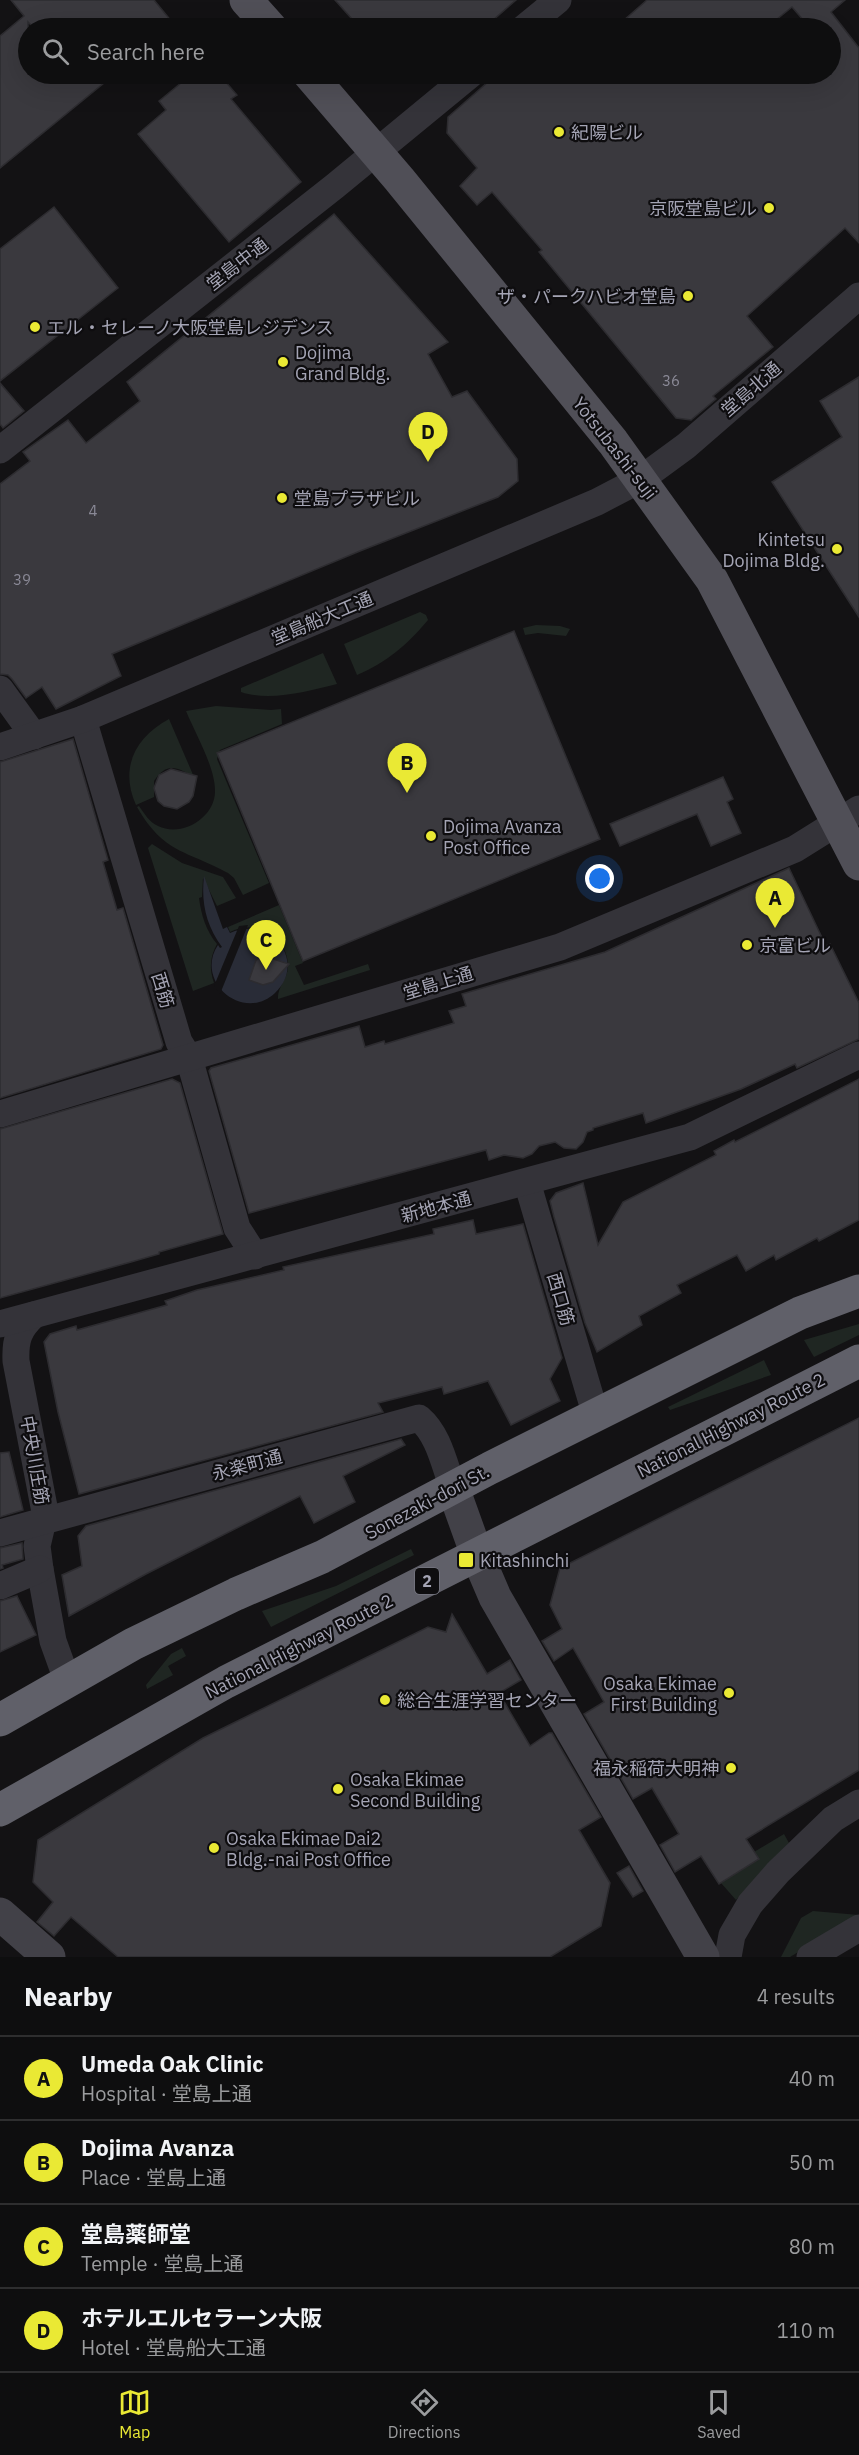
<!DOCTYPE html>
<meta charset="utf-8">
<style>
:root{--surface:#0e0e0f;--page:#1c1c1d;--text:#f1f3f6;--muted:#9b9c9e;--line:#2e2e2f;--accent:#eae934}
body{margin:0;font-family:"IBM Plex Sans","Noto Sans JP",sans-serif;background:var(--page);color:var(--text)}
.you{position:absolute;left:600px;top:879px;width:21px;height:21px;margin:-15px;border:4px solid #fff;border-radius:50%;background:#1a73e8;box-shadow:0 0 0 9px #1a73e833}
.badge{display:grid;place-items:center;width:39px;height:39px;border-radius:50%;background:var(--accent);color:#111;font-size:20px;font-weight:700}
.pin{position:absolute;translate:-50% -50px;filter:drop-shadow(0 2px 3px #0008)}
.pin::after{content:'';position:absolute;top:32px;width:21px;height:18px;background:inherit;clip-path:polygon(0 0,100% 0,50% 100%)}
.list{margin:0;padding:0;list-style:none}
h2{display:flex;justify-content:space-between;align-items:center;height:78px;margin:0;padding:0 24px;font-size:26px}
h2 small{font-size:20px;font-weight:400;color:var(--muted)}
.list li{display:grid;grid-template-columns:39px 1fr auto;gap:18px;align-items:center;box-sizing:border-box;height:84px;padding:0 24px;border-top:2px solid var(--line)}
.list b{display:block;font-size:22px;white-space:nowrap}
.list p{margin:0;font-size:20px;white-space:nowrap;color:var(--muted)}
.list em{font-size:20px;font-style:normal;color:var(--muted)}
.icon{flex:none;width:33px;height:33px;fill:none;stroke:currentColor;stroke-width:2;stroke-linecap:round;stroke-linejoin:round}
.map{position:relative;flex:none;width:859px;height:1957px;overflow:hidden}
.search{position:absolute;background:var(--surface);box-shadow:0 6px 24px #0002;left:18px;right:18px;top:18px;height:66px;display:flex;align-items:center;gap:15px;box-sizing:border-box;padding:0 21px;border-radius:33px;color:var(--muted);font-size:22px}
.sheet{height:414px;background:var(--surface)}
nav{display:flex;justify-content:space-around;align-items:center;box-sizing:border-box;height:84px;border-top:2px solid var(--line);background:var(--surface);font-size:16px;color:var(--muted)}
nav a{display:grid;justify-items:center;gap:3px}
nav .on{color:var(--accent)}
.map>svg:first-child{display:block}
.green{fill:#1f2622}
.water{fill:#292c37}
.pier{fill:#131214}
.building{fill:#3a393e;stroke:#2d2c30;stroke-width:1.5}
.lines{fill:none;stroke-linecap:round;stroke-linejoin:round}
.street{stroke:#343339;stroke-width:27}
.secondary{stroke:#424148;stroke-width:33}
.primary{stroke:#504f57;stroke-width:33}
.highway{stroke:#606069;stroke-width:33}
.poi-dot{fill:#eae934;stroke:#0e0d0f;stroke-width:2}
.labels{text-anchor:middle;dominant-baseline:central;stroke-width:4.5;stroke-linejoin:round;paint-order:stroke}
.number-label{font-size:15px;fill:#8a8996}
.shield{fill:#0e0d0f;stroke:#777782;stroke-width:1.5}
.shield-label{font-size:16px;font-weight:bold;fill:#a4a4b4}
.poi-label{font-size:18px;fill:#a4a4b4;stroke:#0e0d0f;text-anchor:start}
.street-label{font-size:18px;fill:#a4a4b4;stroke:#0e0d0f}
</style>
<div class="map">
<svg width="859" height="1957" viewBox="0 0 859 1957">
<rect width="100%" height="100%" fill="#131214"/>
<g class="green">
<path d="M420 612 426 615 428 620C407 645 387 662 357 675L344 644Z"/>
<path d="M536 625 560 626 570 629 566 636 538 633 525 635 523 628Z"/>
<path d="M323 653 337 684C308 691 270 702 241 692V688Z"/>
<path d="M216 706 271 710 281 709 282 724 220 750 217 759 269 883 243 895 234 878 228 873C186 850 164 854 137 807L139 806C144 813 149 822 158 826 182 838 216 817 215 790 215 767 195 733 186 711Z"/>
<path d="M169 719 194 777C178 768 167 761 154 781V797L136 805C119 767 136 737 169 719Z"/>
<path d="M152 844 182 863 223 877 236 898 217 906 203 878 202 897 199 898C201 914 206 931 217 944 210 957 209 969 214 983L193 991 148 848Z"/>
<path d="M279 905 303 963 295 966 304 985 368 964 370 970 278 999C277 988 287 979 288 968 289 936 256 919 230 932L228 927Z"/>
<path d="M859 1324V1335L814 1357 804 1340Z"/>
<path d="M764 1360 771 1375 670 1410 668 1407Z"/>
<path d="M411 1549 414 1555 271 1627 262 1611 336 1586Z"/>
<path d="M182 1648 186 1656 168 1666 173 1675 147 1689 146 1685 171 1654Z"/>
<path d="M784 1834 789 1843 736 1900 721 1883 758 1860 754 1852Z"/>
<path d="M813 1911 859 1915 790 1957H781L801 1918Z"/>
</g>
<path class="water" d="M204 876 223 929 227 927 230 933C273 914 307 963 275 993 243 1023 194 981 218 945L220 948 222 947C206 925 201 903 204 876Z"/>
<path class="pier" d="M248 925 220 994 214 986 239 926Z"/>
<g class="building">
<path d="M11 0H154L177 28H34L28 22V74H115L0 168V36L24 16Z"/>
<path d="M335 0H516L484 28H360Z"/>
<path d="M647 0H845L831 12 859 48V243L845 228 747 316 773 347 713 396 716 399 691 420 676 418 539 252 542 250 492 192 477 205 460 186 477 168 447 133 448 117 497 74H831V28H810L792 7 766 28H615Z"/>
<path d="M192 74H219L237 95 231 99 301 182 229 242 138 134 166 110 159 101Z"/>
<path d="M54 207 118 288 0 381V249Z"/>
<path d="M334 214 448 342 428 354 452 397 467 391 517 459 518 481 498 497 360 551 112 654 121 676 56 709 42 687 26 698 12 679 8 675 0 674V484L30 461 23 452 68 420 86 443 140 401 127 382Z"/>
<path d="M859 377V617L772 482 842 437 820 401Z"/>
<path d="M0 383 24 411 3 428 0 424Z"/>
<path d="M514 631 600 839 303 961 217 753Z"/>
<path d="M73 739 108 860 103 862 117 910 123 908 163 1045 161 1049 0 1098V762Z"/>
<path d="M171 769 197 776 193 796 189 802 177 809 164 806 158 801 154 788 159 775Z"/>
<path d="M723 777 733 799 727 802 741 833 711 846 697 814 620 846 610 824Z"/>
<path d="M789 868 826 946 830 944 859 1003V1039L797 1068 795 1064 741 1089 646 1123 643 1113 593 1128V1130L587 1132 583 1142 576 1149 564 1148 555 1142 539 1146 532 1154 523 1158 504 1155 489 1160 486 1150 249 1213 209 1071 211 1068 359 1026 365 1047 384 1041 385 1044 454 1023 449 1011 466 1006 462 994 605 952Z"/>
<path d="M264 956 289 964 273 982 263 985 249 980 256 960Z"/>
<path d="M172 1079 180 1083 223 1234 159 1252V1254L131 1262 0 1298V1129Z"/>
<path d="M859 1079V1220L819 1241 817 1238 776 1260 774 1255 746 1271 737 1255 677 1285 681 1293 639 1316 642 1325 597 1352 585 1323 554 1217 550 1201 556 1193 583 1183 598 1245 623 1202 716 1155 714 1151 734 1140 735 1142Z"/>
<path d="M473 1220 476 1234 523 1224 562 1358 550 1379 560 1401 511 1425 488 1381 444 1394 442 1387 378 1403 383 1412 79 1494 58 1412 44 1342 50 1334 76 1326 77 1330 167 1305 165 1301 197 1290 284 1270 283 1267 434 1234 433 1229Z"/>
<path d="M859 1418V1770L746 1839 759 1859 719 1884 701 1856 675 1872 660 1845 679 1834 652 1788 633 1799 584 1714 604 1702 573 1648 554 1661 542 1641 562 1629 550 1605 560 1568Z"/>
<path d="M401 1439 405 1445 343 1476 355 1502 314 1523 300 1496 146 1574 69 1616 62 1575 82 1566 78 1536 86 1526Z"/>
<path d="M9 1452 23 1510 0 1517V1453Z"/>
<path d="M22 1543 23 1559 2 1565 3 1568 0 1569V1548Z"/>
<path d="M17 1596 36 1635 0 1652V1601Z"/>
<path d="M452 1614 487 1674 510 1660 521 1680 499 1693 530 1746 549 1733H552L601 1817 579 1830 610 1883 601 1926 550 1957H118L71 1917 54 1936 37 1922 53 1902 33 1882 38 1840 203 1738 428 1627 446 1632Z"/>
<path d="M629 1866 643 1891 633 1897 617 1873Z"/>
</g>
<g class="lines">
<g class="street">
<path d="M524 28 558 0"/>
<path d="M0 450 335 186 471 74"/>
<path d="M0 689 34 736"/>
<path d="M83 719 179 1042 189 1058 237 1228 255 1256"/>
<path d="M0 747 83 719 597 502 641 479 686 446 859 296"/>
<path d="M0 1114 560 947 795 849 859 809"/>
<path d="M527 1182 596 1416"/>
<path d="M34 1315C19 1329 15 1339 16 1361L45 1512 37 1546 40 1569 53 1641 67 1680"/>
<path d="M0 1324 690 1137 859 1055"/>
<path d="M0 1533 419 1418C439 1435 444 1464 453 1488"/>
<path d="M0 1586 40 1569"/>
<path d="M728 1957 732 1935 750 1904 778 1872 833 1819 859 1803"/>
<path d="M810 1957 859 1928"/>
</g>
<g class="secondary">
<path d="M453 1488 477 1555 495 1597 703 1957"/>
<path d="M0 1914 49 1957"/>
</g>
<g class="primary">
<path d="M246 0 271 28"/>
<path d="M309 74 399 179 613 442 712 580 859 864"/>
</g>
<g class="highway">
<path d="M0 1720 133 1644 236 1594 322 1557 490 1468 800 1313 859 1291"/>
<path d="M0 1810 226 1682 859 1361"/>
</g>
</g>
<g class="poi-dot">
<circle cx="559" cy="132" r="6"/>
<circle cx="769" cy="208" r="6"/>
<circle cx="688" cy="296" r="6"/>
<circle cx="35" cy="327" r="6"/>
<circle cx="283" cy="362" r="6"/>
<circle cx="282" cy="498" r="6"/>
<circle cx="837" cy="549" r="6"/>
<circle cx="431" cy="836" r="6"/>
<circle cx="747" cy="945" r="6"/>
<rect x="458" y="1552" width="16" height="16" rx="3"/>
<circle cx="729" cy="1693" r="6"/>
<circle cx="385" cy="1700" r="6"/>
<circle cx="731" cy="1768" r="6"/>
<circle cx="338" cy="1789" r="6"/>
<circle cx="214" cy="1848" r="6"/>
</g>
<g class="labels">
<g class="number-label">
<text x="671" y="380">36</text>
<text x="93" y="510">4</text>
<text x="22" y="579">39</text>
</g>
<rect class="shield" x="415" y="1568" width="24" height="26" rx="4.5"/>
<g class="shield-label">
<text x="427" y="1581">2</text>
</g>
<g class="poi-label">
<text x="571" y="132">紀陽ビル</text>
<text x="757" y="208" text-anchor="end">京阪堂島ビル</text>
<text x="676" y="296" text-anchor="end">ザ・パークハビオ堂島</text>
<text x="47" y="327">エル・セレーノ大阪堂島レジデンス</text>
<text x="295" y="352">Dojima<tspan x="295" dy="21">Grand Bldg.</tspan></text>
<text x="294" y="498">堂島プラザビル</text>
<text x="825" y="539" text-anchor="end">Kintetsu<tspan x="825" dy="21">Dojima Bldg.</tspan></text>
<text x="443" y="826">Dojima Avanza<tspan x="443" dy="21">Post Office</tspan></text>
<text x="759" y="945">京富ビル</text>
<text x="480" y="1560">Kitashinchi</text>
<text x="717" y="1683" text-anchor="end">Osaka Ekimae<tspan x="717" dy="21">First Building</tspan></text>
<text x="397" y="1700">総合生涯学習センター</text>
<text x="719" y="1768" text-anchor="end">福永稲荷大明神</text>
<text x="350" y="1779">Osaka Ekimae<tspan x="350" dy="21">Second Building</tspan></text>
<text x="226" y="1838">Osaka Ekimae Dai2<tspan x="226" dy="21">Bldg.-nai Post Office</tspan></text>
</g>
<g class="street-label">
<text transform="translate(237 264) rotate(-38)">堂島中通</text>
<text transform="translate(751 389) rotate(-41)">堂島北通</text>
<text transform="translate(615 448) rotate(52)">Yotsubashi-suji</text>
<text transform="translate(322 618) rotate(-23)">堂島船大工通</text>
<text transform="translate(438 983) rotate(-17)">堂島上通</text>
<text transform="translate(163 990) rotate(73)">西筋</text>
<text transform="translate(436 1207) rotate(-15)">新地本通</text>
<text transform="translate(561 1299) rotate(74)">西口筋</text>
<text transform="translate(731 1425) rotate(-27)">National Highway Route 2</text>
<text transform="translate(35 1460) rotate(80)">中央川庄筋</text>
<text transform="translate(247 1465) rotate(-15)">永楽町通</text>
<text transform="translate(427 1502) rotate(-28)">Sonezaki-dori St.</text>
<text transform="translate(299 1646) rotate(-27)">National Highway Route 2</text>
</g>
</g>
</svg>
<div class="you"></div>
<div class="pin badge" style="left:775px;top:928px">A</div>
<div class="pin badge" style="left:407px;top:793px">B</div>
<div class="pin badge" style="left:266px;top:970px">C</div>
<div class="pin badge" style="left:428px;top:462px">D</div>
<div class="search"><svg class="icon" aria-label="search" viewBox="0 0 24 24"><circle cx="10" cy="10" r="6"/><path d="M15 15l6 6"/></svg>Search here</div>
</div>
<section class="sheet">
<h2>Nearby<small>4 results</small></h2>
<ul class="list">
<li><span class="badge">A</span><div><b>Umeda Oak Clinic</b><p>Hospital · 堂島上通</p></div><em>40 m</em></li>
<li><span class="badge">B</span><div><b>Dojima Avanza</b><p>Place · 堂島上通</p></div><em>50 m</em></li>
<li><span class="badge">C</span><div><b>堂島薬師堂</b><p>Temple · 堂島上通</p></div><em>80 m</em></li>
<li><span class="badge">D</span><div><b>ホテルエルセラーン大阪</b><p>Hotel · 堂島船大工通</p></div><em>110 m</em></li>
</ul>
</section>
<nav>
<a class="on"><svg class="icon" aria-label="map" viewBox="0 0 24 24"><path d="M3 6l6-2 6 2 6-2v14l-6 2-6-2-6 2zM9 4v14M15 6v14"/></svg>Map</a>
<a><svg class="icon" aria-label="directions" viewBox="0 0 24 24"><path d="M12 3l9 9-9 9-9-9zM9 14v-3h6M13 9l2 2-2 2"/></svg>Directions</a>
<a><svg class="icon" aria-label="saved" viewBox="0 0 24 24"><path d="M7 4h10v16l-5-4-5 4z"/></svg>Saved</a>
</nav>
